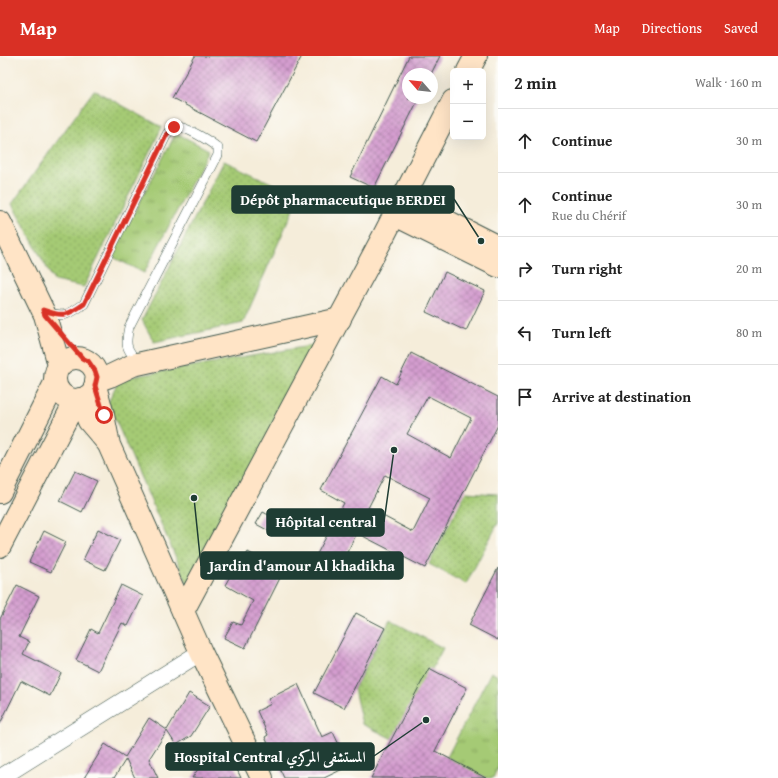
<!DOCTYPE html>
<meta charset="utf-8">
<style>
:root{--surface:#fff;--page:#f6f6f6;--text:#222;--muted:#767676;--line:#e0e0e0;--accent:#d93025}
body{margin:0;font-family:"Gentium Book Plus",Amiri,serif;background:var(--page);color:var(--text)}
.controls{position:absolute;right:12px;top:12px;display:grid;overflow:hidden;border-radius:6px;box-shadow:0 4px 16px #0002}
.controls button{width:36px;height:36px;display:grid;place-items:center;padding:0;border:0;border-bottom:1px solid var(--line);background:var(--surface);color:var(--text);font:20px sans-serif}
.compass{position:absolute;left:402px;top:12px;width:36px;height:36px;border-radius:50%;background:var(--surface);box-shadow:0 4px 16px #0002;rotate:298deg}
.stop{position:absolute;width:12px;height:12px;margin:-9px;border:3px solid #d93025;border-radius:50%;background:#fff}
.stop.end{background:#d93025;border-color:#fff;box-shadow:0 1px 4px #0008}
.list{margin:0;padding:0;list-style:none}
h2{display:flex;justify-content:space-between;align-items:center;height:52px;margin:0;padding:0 16px;font-size:17px}
h2 small{font-size:13px;font-weight:400;color:var(--muted)}
.list li{display:grid;grid-template-columns:26px 1fr auto;gap:12px;align-items:center;box-sizing:border-box;height:64px;padding:0 16px;border-top:1px solid var(--line)}
.list b{display:block;font-size:15px;white-space:nowrap}
.list p{margin:0;font-size:13px;white-space:nowrap;color:var(--muted)}
.list em{font-size:13px;font-style:normal;color:var(--muted)}
.icon{flex:none;width:22px;height:22px;fill:none;stroke:currentColor;stroke-width:2;stroke-linecap:round;stroke-linejoin:round}
.map{position:relative;flex:none;width:498px;height:722px;overflow:hidden}
header{display:flex;align-items:center;gap:24px;box-sizing:border-box;height:56px;padding:0 20px;background:var(--accent);color:#fff}
header strong{font-size:19px}
nav{display:flex;gap:22px;margin-inline-start:auto;font-size:14px}
main{display:flex}
aside{flex:1;background:var(--surface)}
.map>svg:first-child{display:block}
.grass{fill:url(#grass-dots);stroke:#628454}
.park{fill:url(#park-tufts);stroke:#628454}
.building{fill:url(#building-cross-hatch);fill-rule:evenodd}
.lines{fill:none;stroke-linecap:round;stroke-linejoin:round}
.lane-casing{stroke:#3f574d;stroke-width:10}
.street-casing{stroke:#3f574d;stroke-width:18}
.secondary-casing{stroke:#3f574d;stroke-width:24}
.lane{stroke:#fff;stroke-width:9}
.street{stroke:#fff;stroke-width:17}
.secondary{stroke:#ffe4c6;stroke-width:22}
.route{stroke:#d93025;stroke-width:5}
.leader{fill:none;stroke:#1f3d34;stroke-width:1.5}
.callout-dot{fill:#1f3d34;stroke:#fdfcf7;stroke-width:1.5}
.callout{fill:#1f3d34;stroke:#1f3d34;stroke-width:1.5}
.callout-label{font-size:15px;text-anchor:middle;font-weight:bold;fill:#fff}
</style>
<header>
<strong>Map</strong>
<nav><a>Map</a><a>Directions</a><a>Saved</a></nav>
</header>
<main>
<div class="map">
<svg width="498" height="722" viewBox="0 0 498 722">
<defs>
<pattern id="grass-dots" width="8" height="8" patternUnits="userSpaceOnUse"><rect width="8" height="8" fill="#a5ca74"/><path d="M2 2h.1M6 6h.1" fill="none" stroke="#86a560" stroke-width="1.8" stroke-linecap="round"/></pattern>
<pattern id="park-tufts" width="24" height="20" patternUnits="userSpaceOnUse"><rect width="24" height="20" fill="#a5ca74"/><path d="M3 7l-1-3M5 7V3M7 7l1-3M15 17l-1-3M17 17v-4M19 17l1-3" fill="none" stroke="#86a560"/></pattern>
<pattern id="building-cross-hatch" width="8" height="8" patternUnits="userSpaceOnUse"><rect width="8" height="8" fill="#d49dcf"/><path d="M0 0l8 8M0 8l8-8" fill="none" stroke="#ab81a9"/></pattern>
</defs>
<rect width="100%" height="100%" fill="#fdfcf7"/>
<filter id="ink" filterUnits="userSpaceOnUse"><feTurbulence type="fractalNoise" baseFrequency=".025" numOctaves="2"/><feDisplacementMap in="SourceGraphic" scale="8" xChannelSelector="R" yChannelSelector="G"/><feConvolveMatrix kernelMatrix="1 2 1 2 8 2 1 2 1" color-interpolation-filters="sRGB"/></filter>
<filter id="wash" filterUnits="userSpaceOnUse"><feTurbulence type="fractalNoise" baseFrequency=".012" numOctaves="4" result="noise"/><feDisplacementMap in="SourceGraphic" scale="16" xChannelSelector="R" yChannelSelector="G"/><feGaussianBlur stdDeviation="0.9" result="paint"/><feColorMatrix in="noise" values="0 0 0 0 0 0 0 0 0 0 0 0 0 0 0 0 0 1.4 0 .05"/><feComposite in="paint" operator="in"/></filter>
<g filter="url(#wash)">
<rect width="100%" height="100%" fill="#f5edda"/>
<g class="grass">
<path d="M94 34 162 71 84 231 54 225 12 148Z"/>
<path d="M224 105 299 140 243 267 154 286 142 264Z"/>
<path d="M315 289 191 536 108 347 119 323Z"/>
<path d="M466 436 498 438V467L466 528 429 508Z"/>
<path d="M390 564 443 592 395 684 362 668 354 633Z"/>
</g>
<g class="park">
<path d="M176 77 209 94 144 217 111 200Z"/>
<path d="M491 616 498 620V711L493 722H481L447 701Z"/>
</g>
<g id="blocks">
<g class="building">
<path d="M195 0H302L256 86 172 42Z"/>
<path d="M409 0H440L431 18H408V42H419L374 132 350 121Z"/>
<path d="M445 216 485 235 466 275 426 256Z"/>
<path d="M411 297 498 341V369L425 512 357 477 340 510 317 498 344 447 321 434 382 320 396 328ZM428 340 471 362 451 402 407 378ZM385 419 430 442 413 476 368 452Z"/>
<path d="M75 415 97 425 82 456 60 445Z"/>
<path d="M263 456 276 463 269 475 256 468Z"/>
<path d="M98 473 120 484 105 514 83 504Z"/>
<path d="M44 475 66 486 51 516 29 506Z"/>
<path d="M248 496 272 509V508L284 514 245 592 224 582 233 566 241 569 253 545 225 529 239 505 242 506Z"/>
<path d="M498 512V584L469 569Z"/>
<path d="M17 529 39 540 19 581 29 586 23 598 61 617 50 640 21 625 0 668V563Z"/>
<path d="M121 529 143 540 128 570 122 567 98 615 76 604 91 573 98 577Z"/>
<path d="M356 557 385 572 344 652 314 637Z"/>
<path d="M429 612 467 632 435 695 486 722H371Z"/>
<path d="M298 628 322 681 333 676 349 710 324 722H284L265 681 268 679 257 655 271 648 268 643Z"/>
<path d="M189 637 210 650 191 680 176 689 167 675 149 703 158 722H135L126 703 114 722H84L105 688 125 701 149 662 167 674Z"/>
<path d="M212 692 234 707 241 722H192Z"/>
</g>
</g>
</g>
<g filter="url(#ink)">
<use href="#blocks" fill-opacity="0" stroke="#3f574d" stroke-width="1"/>
<g class="lines">
<g class="lane-casing">
<path id="lane" d="M46 256C64 262 70 258 84 248L167 78C169 76 172 72 174 71 183 68 211 86 218 92V99L129 271C125 289 126 293 138 306"/>
</g>
<g class="street-casing">
<path id="street" d="M0 722 201 596"/>
</g>
<g class="secondary-casing">
<g id="secondary">
<path d="M468 15 476 0"/>
<path d="M403 143 498 191"/>
<path d="M395 159 498 210"/>
<path d="M0 166 45 259 59 309"/>
<circle cx="76" cy="323" r="21"/>
<path d="M96 325 110 320 133 309 340 263"/>
<path d="M95 330 103 359 109 389 201 596 262 722"/>
<path d="M80 343 89 365 107 386"/>
<path d="M0 436 55 327"/>
<path d="M0 490 76 344"/>
<path d="M183 555 382 183 453 45"/>
</g>
</g>
<use href="#lane" class="lane"/>
<use href="#street" class="street"/>
<use href="#secondary" class="secondary"/>
</g>
</g>
<g class="lines" filter="url(#ink)">
<path class="route" d="M104 359 95 330 97 321 95 315 88 305 82 302 45 259 43 254C63 261 67 260 84 248L167 78 174 71"/>
</g>
<path class="leader" d="M481 185L454 143M394 394L384 466M194 442L201 510M426 664L374 700"/>
<g class="callout-dot">
<circle cx="481" cy="185" r="4"/>
<circle cx="394" cy="394" r="4"/>
<circle cx="194" cy="442" r="4"/>
<circle cx="426" cy="664" r="4"/>
</g>
<g class="callout">
<rect x="232" y="130" width="222" height="27" rx="4"/>
<rect x="267" y="453" width="117" height="27" rx="4"/>
<rect x="201" y="496" width="202" height="27" rx="4"/>
<rect x="166" y="687" width="208" height="27" rx="4"/>
</g>
<g class="callout-label">
<text x="343" y="149">Dépôt pharmaceutique BERDEI</text>
<text x="326" y="471">Hôpital central</text>
<text x="302" y="515">Jardin d'amour Al khadikha</text>
<text x="270" y="706">Hospital Central المستشفى المركزي</text>
</g>
</svg>
<div class="controls">
<button>+</button>
<button>−</button>
</div>
<svg class="compass" viewBox="-18 -18 36 36"><path d="M0-13l5 13h-10z" fill="#e53935"/><path d="M0 13l5-13h-10z" fill="#767676"/></svg>
<div class="stop" style="left:104px;top:359px"></div>
<div class="stop end" style="left:174px;top:71px"></div>
</div>
<aside>
<h2>2 min<small>Walk · 160 m</small></h2>
<ul class="list">
<li><svg class="icon" aria-label="ahead" viewBox="0 0 24 24"><path d="M12 20V5M6 11l6-6 6 6"/></svg><div><b>Continue</b></div><em>30 m</em></li>
<li><svg class="icon" aria-label="ahead" viewBox="0 0 24 24"><path d="M12 20V5M6 11l6-6 6 6"/></svg><div><b>Continue</b><p>Rue du Chérif</p></div><em>30 m</em></li>
<li><svg class="icon" aria-label="right" viewBox="0 0 24 24"><path d="M7 20v-9h11M14 6l5 5-5 5"/></svg><div><b>Turn right</b></div><em>20 m</em></li>
<li><svg class="icon" aria-label="left" viewBox="0 0 24 24"><path d="M17 20v-9H6M10 6l-5 5 5 5"/></svg><div><b>Turn left</b></div><em>80 m</em></li>
<li><svg class="icon" aria-label="arrive" viewBox="0 0 24 24"><path d="M6 21V4h12l-3 4 3 4H6"/></svg><div><b>Arrive at destination</b></div></li>
</ul>
</aside>
</main>
